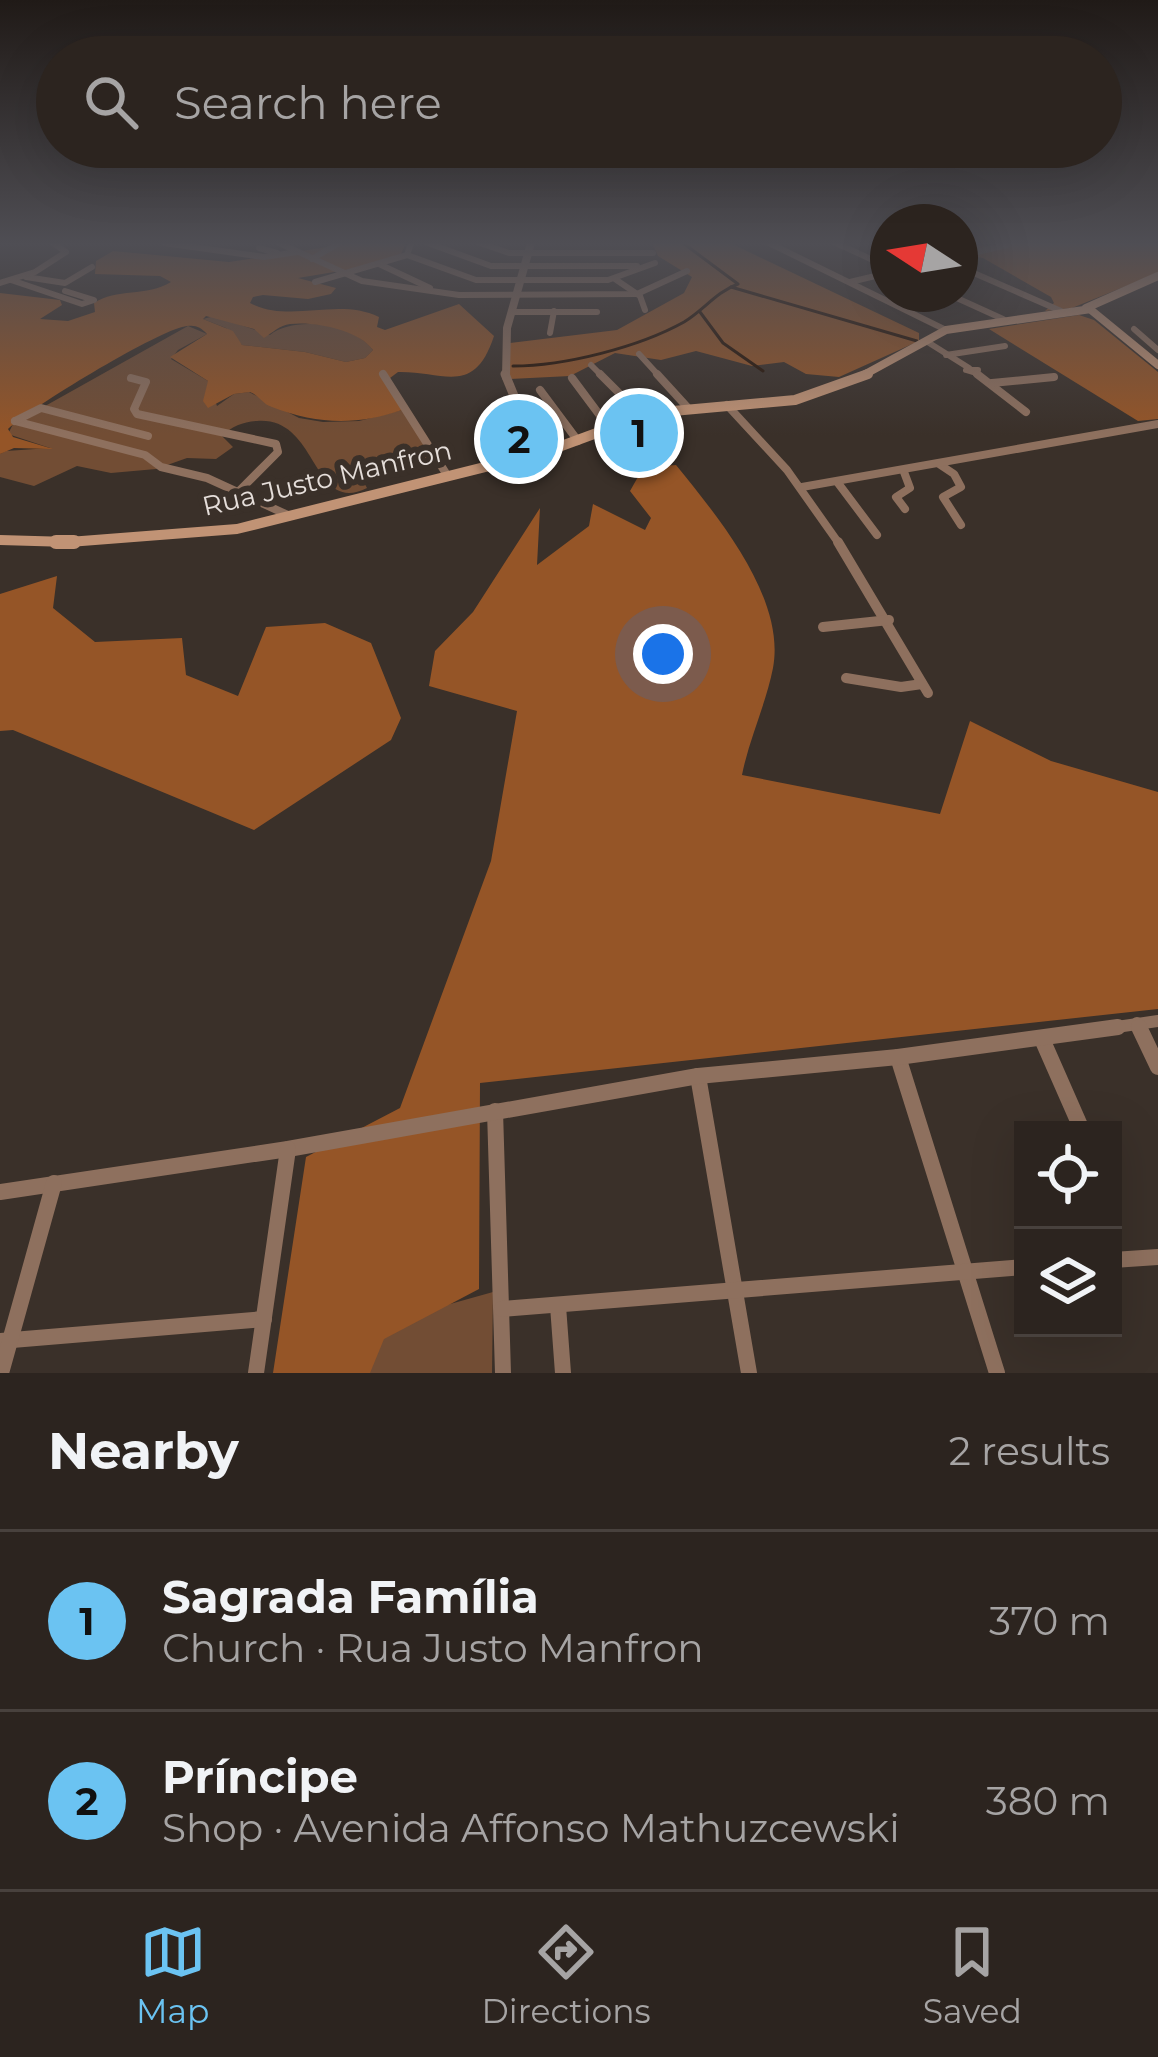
<!DOCTYPE html>
<meta charset="utf-8">
<style>
:root{--surface:#2c241f;--page:#38302c;--text:#f1f3f6;--muted:#a6a4a4;--line:#48413d;--accent:#6bc3f2}
body{margin:0;font-family:Montserrat,sans-serif;background:var(--page);color:var(--text)}
.controls{position:absolute;right:36px;bottom:36px;display:grid;overflow:hidden;border-radius:0px;box-shadow:0 12px 48px #0002}
.controls button{width:108px;height:108px;display:grid;place-items:center;padding:0;border:0;border-bottom:3px solid var(--line);background:var(--surface);color:var(--text);font:60px sans-serif}
.compass{position:absolute;left:870px;top:204px;width:108px;height:108px;border-radius:50%;background:var(--surface);box-shadow:0 12px 48px #0002;rotate:282deg}
.you{position:absolute;left:663px;top:654px;width:42px;height:42px;margin:-30px;border:9px solid #fff;border-radius:50%;background:#1a73e8;box-shadow:0 0 0 18px #1a73e833}
.badge{display:grid;place-items:center;width:78px;height:78px;border-radius:50%;background:var(--accent);color:#111;font-size:39px;font-weight:700}
.pin{position:absolute;translate:-50% -50%;border:6px solid #fff;box-shadow:0 3px 12px #0006}
.list{margin:0;padding:0;list-style:none}
h2{display:flex;justify-content:space-between;align-items:center;height:156px;margin:0;padding:0 48px;font-size:51px}
h2 small{font-size:39px;font-weight:400;color:var(--muted)}
.list li{display:grid;grid-template-columns:78px 1fr auto;gap:36px;align-items:center;box-sizing:border-box;height:180px;padding:0 48px;border-top:3px solid var(--line)}
.list b{display:block;font-size:45px;white-space:nowrap}
.list p{margin:0;font-size:39px;white-space:nowrap;color:var(--muted)}
.list em{font-size:39px;font-style:normal;color:var(--muted)}
.icon{flex:none;width:66px;height:66px;fill:none;stroke:currentColor;stroke-width:2;stroke-linecap:round;stroke-linejoin:round}
.map{position:relative;flex:none;width:1158px;height:1373px;overflow:hidden}
.search{position:absolute;background:var(--surface);box-shadow:0 12px 48px #0002;left:36px;right:36px;top:36px;height:132px;display:flex;align-items:center;gap:30px;box-sizing:border-box;padding:0 42px;border-radius:66px;color:var(--muted);font-size:45px}
.sheet{height:516px;background:var(--surface)}
nav{display:flex;justify-content:space-around;align-items:center;box-sizing:border-box;height:168px;border-top:3px solid var(--line);background:var(--surface);font-size:33px;color:var(--muted)}
nav a{display:grid;justify-items:center;gap:6px}
nav .on{color:var(--accent)}
.map>svg:first-child{display:block}
.green{fill:#724d34}
.forest{fill:#955527;fill-rule:evenodd}
.lines{fill:none;stroke-linecap:round;stroke-linejoin:round}
.stream{stroke:#261204;stroke-width:3}
.minor-far4{stroke:#8e705e;stroke-width:6}
.minor-far3{stroke:#8e705e;stroke-width:8}
.minor-far2{stroke:#8e705e;stroke-width:10}
.minor-far1{stroke:#8e705e;stroke-width:12}
.minor{stroke:#8e705e;stroke-width:16}
.tertiary-far1{stroke:#8e705e;stroke-width:8}
.tertiary{stroke:#8e705e;stroke-width:9}
.secondary-far2{stroke:#c19375;stroke-width:8}
.secondary-far1{stroke:#c19375;stroke-width:10}
.secondary{stroke:#c19375;stroke-width:14}
.labels{text-anchor:middle;dominant-baseline:central;stroke-width:12;stroke-linejoin:round;paint-order:stroke}
.far-street-label{font-size:27px;fill:#e5deda;stroke:#3a3029}
</style>
<div class="map">
<svg width="1158" height="1373" viewBox="0 0 1158 1373">
<rect width="100%" height="100%" fill="#3a3029"/>
<g class="green">
<path d="M214 316 270 335C295 315 354 324 373 350L365 358 346 362 305 352 242 345 226 328 203 319Z"/>
<path d="M188 326 207 334 178 350 171 359 208 381 217 406 234 394 249 392 299 418 323 422 359 421 402 410 426 442 427 460 411 469 362 466 359 473 367 488C311 516 319 416 257 421 243 422 232 426 222 436L233 447 216 459 187 458 156 469 111 473 77 466 34 486 0 477V454L6 451 50 448 8 434 13 424Z"/>
<path d="M493 1292 492 1373H359L368 1327Z"/>
</g>
<g class="forest">
<path d="M354 243H406L401 254 370 266 298 278 336 288 331 294 308 299 263 295 253 297 250 303C291 324 337 297 379 317L377 327 385 330 459 304 494 336C474 397 444 371 398 372L390 378 402 410C356 426 316 424 272 407 262 404 260 396 250 392L234 394 208 408 203 401 208 381 170 357 207 334C200 326 194 324 182 327 151 335 33 406 8 429L13 437 53 449 14 448 0 454V293L60 300 62 305 40 319 68 321 95 312 94 303C116 288 147 297 171 282L160 276 95 274 96 261 113 251 229 262ZM206 316 254 329 264 338C272 333 280 325 290 324 315 321 359 330 373 350L365 358 346 362 305 352 242 345 233 331 203 319Z"/>
<path d="M652 243H730L919 333V341L839 377 806 374 784 362 752 366 696 351 661 360 615 353 570 376 510 379 503 372 510 343 617 330 684 293 692 277 658 256Z"/>
<path d="M999 243H1158V273L1072 308 1045 311 1054 303 1051 297 983 258 960 254V245L1001 247Z"/>
<path d="M1079 315 1094 320 1158 372V419L1138 421 989 329Z"/>
<path d="M676 465C718 517 786 598 773 668 766 704 749 739 742 775L940 814 970 721 1051 761 1158 792V1009L480 1083 479 1289 384 1339 370 1373H273L306 1157 400 1108 491 861 517 711 429 686 435 651 473 612 540 508 537 565 589 526 593 504 645 530 651 518 630 491 643 468Z"/>
<path d="M57 576 53 608 95 642 182 638 186 675 238 696 266 627 325 623 371 643 401 718 391 740 254 830 13 730 0 731V594Z"/>
</g>
<g class="lines">
<g class="stream">
<path d="M731 287 917 341"/>
<path d="M700 312 723 343 763 371"/>
<path d="M513 366C565 366 639 347 684 322 704 310 716 292 738 284L683 243"/>
</g>
<g class="minor-far4">
<path d="M164 243 264 257 297 252"/>
<path d="M279 243 362 281 459 295 637 294 687 271"/>
<path d="M428 243 491 266H637"/>
<path d="M480 243 509 253H653"/>
<path d="M769 243 946 330"/>
<path d="M836 243 888 267"/>
<path d="M259 248 277 253"/>
<path d="M407 255 476 280H608L655 263"/>
<path d="M960 256 1007 245"/>
<path d="M312 259 339 243"/>
<path d="M379 264 430 288"/>
<path d="M960 267 1061 311"/>
<path d="M26 277 65 283 92 267"/>
<path d="M615 279 640 296 645 310"/>
<path d="M11 280 82 304 94 300 65 291"/>
<path d="M315 282 407 255 411 243"/>
<path d="M850 282 888 273"/>
<path d="M0 283 35 272 66 252 53 243"/>
<path d="M948 294 1003 319"/>
<path d="M512 312H597"/>
<path d="M1134 329 1158 350"/>
<path d="M550 333 554 311"/>
<path d="M926 341 969 368"/>
<path d="M639 354 660 377"/>
<path d="M946 355 1005 346"/>
<path d="M591 365 603 377"/>
<path d="M966 370H978L976 373Z"/>
<path d="M976 373 981 377"/>
</g>
<g class="minor-far3">
<path d="M383 374 447 475"/>
<path d="M600 374 642 416"/>
<path d="M657 374 688 408"/>
<path d="M977 374 1026 412"/>
<path d="M131 378 146 382 134 409 137 414 276 444 278 452 237 493"/>
<path d="M572 378 610 429"/>
<path d="M992 383 1054 377"/>
<path d="M540 390 578 441"/>
<path d="M727 405 787 470 840 545"/>
<path d="M15 421 145 455 161 467 207 478 290 516"/>
<path d="M15 421 41 408 148 436"/>
<path d="M939 464 954 474 961 487 943 497 961 525"/>
<path d="M904 472 910 488 896 497 905 509"/>
<path d="M838 483 877 535"/>
<path d="M802 487 1158 424"/>
</g>
<g class="minor-far2">
<path d="M838 542 928 693"/>
<path d="M823 627 889 620"/>
<path d="M846 678 901 687 922 684"/>
</g>
<g class="minor-far1">
<path d="M1137 1023 1140 1030"/>
<path d="M1096 1030 1158 1021"/>
</g>
<g class="minor">
<path d="M1139 1027 1158 1067"/>
<path d="M1042 1039 1082 1130"/>
<path d="M898 1057 997 1373"/>
<path d="M698 1076 749 1373"/>
<path d="M495 1111 503 1373"/>
<path d="M0 1192 288 1149 698 1076 898 1057 1118 1027"/>
<path d="M1113 1260 1158 1257"/>
<path d="M558 1306 563 1373"/>
<path d="M502 1309 1023 1267"/>
<path d="M0 1341 264 1319"/>
<path d="M1 1373 54 1183"/>
<path d="M256 1373 288 1149"/>
</g>
<path class="tertiary-far1" d="M506 377 507 328 531 243"/>
<path class="tertiary" d="M505 374 524 420 545 452"/>
<g class="secondary-far2">
<path d="M1086 308 1158 276"/>
<path d="M1091 310 1158 365"/>
<path d="M860 377 946 330 1091 309"/>
</g>
<path class="secondary-far1" d="M0 540 69 542 237 529 545 452 651 413 795 400 868 374"/>
<path class="secondary" d="M56 542H74"/>
</g>
<linearGradient id="sky" x2="0" y2="1"><stop stop-color="#201a17"/><stop offset="0.56" stop-color="#4f4e54"/><stop offset="1" stop-color="#4f4e54" stop-opacity="0"/></linearGradient>
<rect width="1158" height="435" fill="url(#sky)"/>
<g class="labels">
<g class="far-street-label">
<text transform="translate(327 478) rotate(-13)">Rua Justo Manfron</text>
</g>
</g>
</svg>
<div class="controls">
<button><svg class="icon" aria-label="locate" viewBox="0 0 24 24"><circle cx="12" cy="12" r="6"/><path d="M12 2v4M12 18v4M2 12h4M18 12h4"/></svg></button>
<button><svg class="icon" aria-label="layers" viewBox="0 0 24 24"><path d="M12 4l9 5-9 5-9-5zM3 14l9 5 9-5"/></svg></button>
</div>
<svg class="compass" viewBox="-18 -18 36 36"><path d="M0-13l5 13h-10z" fill="#e53935"/><path d="M0 13l5-13h-10z" fill="#a6a4a4"/></svg>
<div class="you"></div>
<div class="pin badge" style="left:639px;top:433px">1</div>
<div class="pin badge" style="left:519px;top:439px">2</div>
<div class="search"><svg class="icon" aria-label="search" viewBox="0 0 24 24"><circle cx="10" cy="10" r="6"/><path d="M15 15l6 6"/></svg>Search here</div>
</div>
<section class="sheet">
<h2>Nearby<small>2 results</small></h2>
<ul class="list">
<li><span class="badge">1</span><div><b>Sagrada Família</b><p>Church · Rua Justo Manfron</p></div><em>370 m</em></li>
<li><span class="badge">2</span><div><b>Príncipe</b><p>Shop · Avenida Affonso Mathuzcewski</p></div><em>380 m</em></li>
</ul>
</section>
<nav>
<a class="on"><svg class="icon" aria-label="map" viewBox="0 0 24 24"><path d="M3 6l6-2 6 2 6-2v14l-6 2-6-2-6 2zM9 4v14M15 6v14"/></svg>Map</a>
<a><svg class="icon" aria-label="directions" viewBox="0 0 24 24"><path d="M12 3l9 9-9 9-9-9zM9 14v-3h6M13 9l2 2-2 2"/></svg>Directions</a>
<a><svg class="icon" aria-label="saved" viewBox="0 0 24 24"><path d="M7 4h10v16l-5-4-5 4z"/></svg>Saved</a>
</nav>
